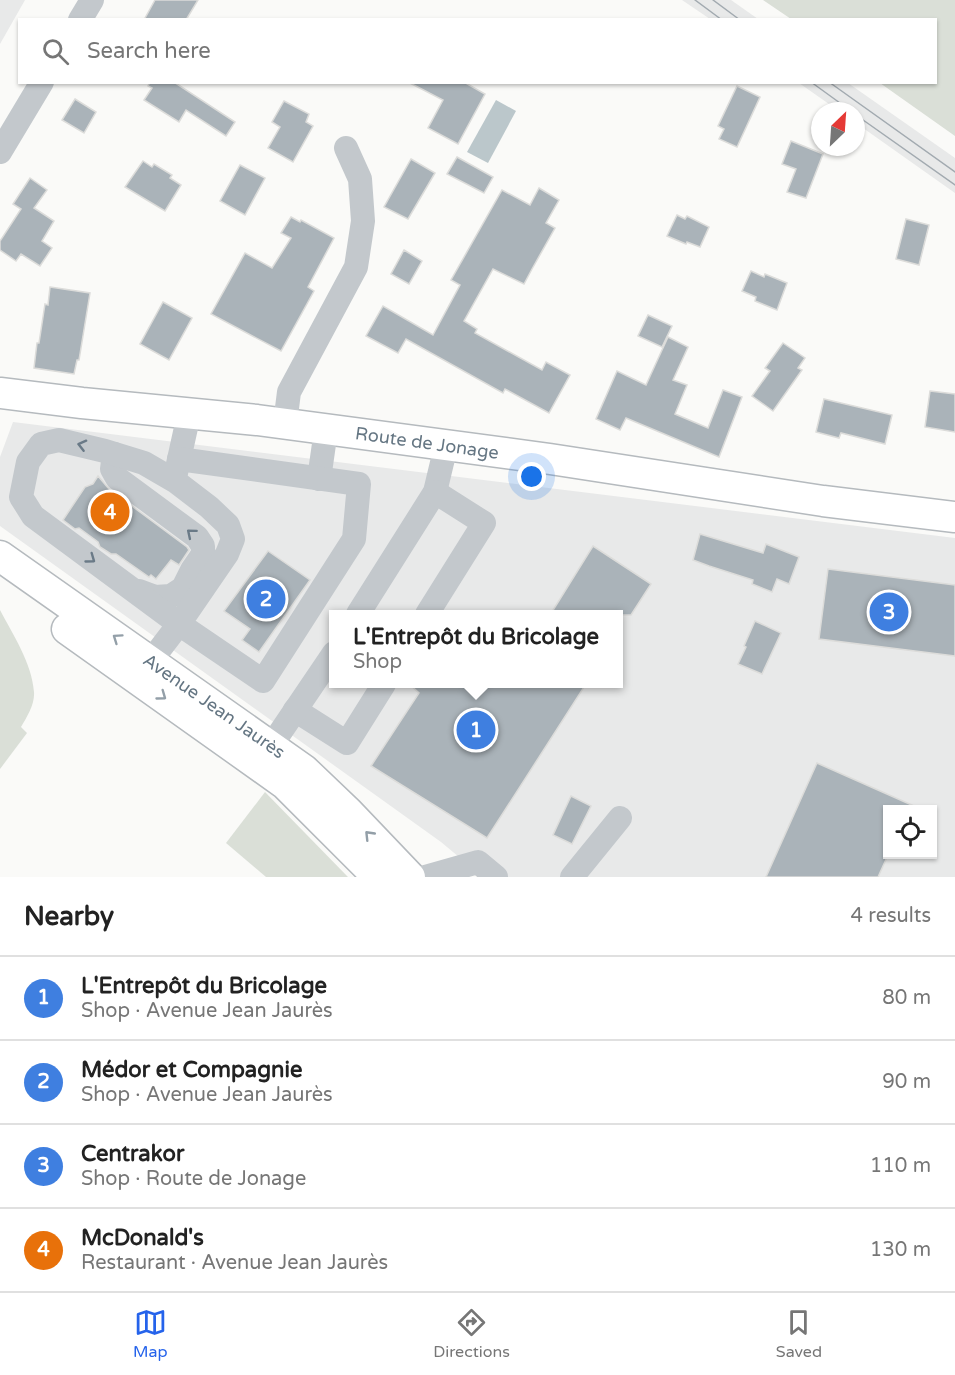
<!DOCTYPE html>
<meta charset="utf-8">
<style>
:root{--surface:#fff;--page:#f2f2f2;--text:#222;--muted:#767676;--line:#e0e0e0;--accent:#2563eb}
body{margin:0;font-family:"Varela Round",sans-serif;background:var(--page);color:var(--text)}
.controls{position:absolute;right:18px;bottom:18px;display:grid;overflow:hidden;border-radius:0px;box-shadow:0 2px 4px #0004}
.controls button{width:54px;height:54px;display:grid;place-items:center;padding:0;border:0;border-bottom:2px solid var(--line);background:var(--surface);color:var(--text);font:30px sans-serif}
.compass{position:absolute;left:811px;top:102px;width:54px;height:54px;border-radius:50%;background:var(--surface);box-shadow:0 2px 4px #0004;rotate:25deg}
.you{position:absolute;left:532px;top:477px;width:21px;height:21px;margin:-15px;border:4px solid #fff;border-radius:50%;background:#1a73e8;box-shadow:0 0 0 9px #1a73e833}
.badge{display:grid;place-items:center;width:39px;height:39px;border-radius:50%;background:var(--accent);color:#fff;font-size:20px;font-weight:700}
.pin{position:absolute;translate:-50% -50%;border:3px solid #fff;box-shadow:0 2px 6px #0006}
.popup{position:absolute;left:329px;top:610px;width:294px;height:78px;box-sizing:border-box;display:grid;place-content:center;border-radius:0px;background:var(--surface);filter:drop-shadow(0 2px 4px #0005);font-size:20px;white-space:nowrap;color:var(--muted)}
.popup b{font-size:22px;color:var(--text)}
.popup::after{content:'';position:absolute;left:50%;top:100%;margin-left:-12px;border:12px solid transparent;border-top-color:var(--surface)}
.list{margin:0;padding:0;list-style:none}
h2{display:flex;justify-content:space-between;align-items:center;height:78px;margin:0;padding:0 24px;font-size:26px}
h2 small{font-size:20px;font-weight:400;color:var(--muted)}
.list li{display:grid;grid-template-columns:39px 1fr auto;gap:18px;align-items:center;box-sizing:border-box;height:84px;padding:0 24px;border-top:2px solid var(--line)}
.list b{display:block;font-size:22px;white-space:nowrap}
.list p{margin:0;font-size:20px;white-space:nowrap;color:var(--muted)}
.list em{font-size:20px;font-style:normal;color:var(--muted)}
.icon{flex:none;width:33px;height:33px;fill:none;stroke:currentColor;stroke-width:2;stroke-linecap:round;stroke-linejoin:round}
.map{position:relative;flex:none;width:955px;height:877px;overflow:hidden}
.search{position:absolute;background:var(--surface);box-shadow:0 2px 4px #0004;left:18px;right:18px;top:18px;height:66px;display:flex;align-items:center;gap:15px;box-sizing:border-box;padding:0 21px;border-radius:0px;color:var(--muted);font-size:22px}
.sheet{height:414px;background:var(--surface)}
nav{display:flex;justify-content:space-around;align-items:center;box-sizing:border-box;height:84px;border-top:2px solid var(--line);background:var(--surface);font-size:16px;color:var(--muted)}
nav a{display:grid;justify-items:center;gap:3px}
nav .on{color:var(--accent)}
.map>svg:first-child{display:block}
.built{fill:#e8e9e9;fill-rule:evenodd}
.green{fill:#dadfd7}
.water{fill:#bbc7cb}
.building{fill:#aab3b9;stroke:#dcdcda;stroke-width:1.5}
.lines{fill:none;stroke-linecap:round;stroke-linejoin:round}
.major-casing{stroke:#b5babe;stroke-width:33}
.minor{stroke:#c3c8cc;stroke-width:24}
.major{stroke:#fff;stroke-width:30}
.tram{stroke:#a2aab0;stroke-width:1.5}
.oneway{stroke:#6a7a87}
.oneway2{stroke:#939fa8}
.labels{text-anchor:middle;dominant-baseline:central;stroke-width:6;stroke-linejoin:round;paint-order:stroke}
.street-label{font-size:18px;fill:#657683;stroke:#fff}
</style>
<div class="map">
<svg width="955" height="877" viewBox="0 0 955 877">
<rect width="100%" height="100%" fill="#fafaf8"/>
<g class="built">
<path d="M0 0H25L0 44Z"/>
<path d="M682 0H731L758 19H710Z"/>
<path d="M799 83H848L955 158V193L856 123V111H839Z"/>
<path d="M13 422 955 538V877H483L441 842 0 526V457ZM334 614H618V684H334ZM888 810H932V854H888Z"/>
</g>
<g class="green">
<path d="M763 0H955V136L880 83 936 82V20L791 19Z"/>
<path d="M0 610C13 635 32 663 34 692 35 704 27 717 21 727L27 733 0 769Z"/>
<path d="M265 792 348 877H266L226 843Z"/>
</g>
<path class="water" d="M496 100 516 111 488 163 467 152Z"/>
<g class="building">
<path d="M155 0H198L186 20H144Z"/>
<path d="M150 82H174L235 122 226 136 186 110 179 122 144 100 152 88 148 86Z"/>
<path d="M408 82H464L485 94 458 144 428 128 443 100Z"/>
<path d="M737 86 760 97 737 147 719 139 724 129 718 126Z"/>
<path d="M75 99 96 112 84 133 62 120Z"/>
<path d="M284 101 309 114 306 122 313 126 293 162 268 148 280 127 272 122Z"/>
<path d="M791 141 823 154 806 198 787 192 796 169 782 164Z"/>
<path d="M457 157 493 177 484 193 447 174Z"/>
<path d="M411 159 435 173 408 219 384 207Z"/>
<path d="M143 161 152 167 154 164 172 175 170 178 181 185 165 211 125 187Z"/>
<path d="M240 165 265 178 245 215 220 201Z"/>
<path d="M30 178 47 190 34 208 54 221 42 241 52 248 40 266 21 254 16 261 0 250V241L21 209 13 204Z"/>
<path d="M539 188 559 200 546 223 555 228 532 269 524 284 493 269 464 321 477 329 475 333 542 370 546 362 570 375 549 413 505 389 503 393 406 339 398 353 366 336 383 306 433 335 460 285 451 280 502 190 530 205Z"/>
<path d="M677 215 685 219 687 216 709 227 700 247 687 242 686 244 667 236Z"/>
<path d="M291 217 300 222 301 220 334 238 308 287 314 291 281 351 211 314 245 253 272 268 291 238 281 233Z"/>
<path d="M906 219 929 225 919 265 896 259Z"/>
<path d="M404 250 422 261 409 284 391 274Z"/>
<path d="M751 271 764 277 765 274 787 283 777 310 755 301 756 297 742 291Z"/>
<path d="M50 287 90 293 79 360H77L74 374 34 368 37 343H39L45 304 48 305Z"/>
<path d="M163 302 192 318 169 360 140 344Z"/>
<path d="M648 315 672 326 662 347 638 336Z"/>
<path d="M668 337 688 347 673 380 687 385 675 414 708 428 723 390 742 397 719 457 626 418 620 430 596 419 617 371 646 385Z"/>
<path d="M783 343 805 358 798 368 802 370 773 411 752 396 770 371 765 368Z"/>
<path d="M930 391 955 394V432L925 427Z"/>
<path d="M824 399 892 415 885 444 841 433 839 438 816 432Z"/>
<path d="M98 476 109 489 187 547 189 550 179 565 171 560 156 579 151 575 149 577 116 554H111L100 547 98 542 79 528 75 529 63 520 85 487 93 484Z"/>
<path d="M700 534 763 553 766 544 799 557 789 584 777 579 772 592 752 584 753 580 709 566 693 560Z"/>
<path d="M593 546 651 584 631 615H550Z"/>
<path d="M268 551 310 580 259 652 242 640 250 629 224 611Z"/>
<path d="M828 569 955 585V656L819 639Z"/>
<path d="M755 621 781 633 762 674 738 664 746 647 744 646Z"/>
<path d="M409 684H586L487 838 371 766 419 693Z"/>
<path d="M817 763 923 810H888V855L878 877H766Z"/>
<path d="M571 796 591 806 572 844 553 835Z"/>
</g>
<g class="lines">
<g class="major-casing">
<g id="major">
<path d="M0 393 82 403 257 420 550 459 823 501 955 517"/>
<path d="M0 556 304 770 348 812 410 877"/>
<path d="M67 629 285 784 378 877"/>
</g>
</g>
<g class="minor">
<path d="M80 20 92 0"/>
<path d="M0 152 42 82"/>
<path d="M285 424 289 392 356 267 363 221 360 179 346 148"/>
<path d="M114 454 112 469 117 478 197 537 203 546V554L192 570 183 588 171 596 155 597 139 591"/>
<path d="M176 473 189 414"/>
<path d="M319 479 326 430"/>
<path d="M358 614 435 492 446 446"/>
<path d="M427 614 484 523 435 492"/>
<path d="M150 662 179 624 227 554 233 539 228 525 209 507 175 481 144 463 105 451 59 440 41 444 28 462 21 497 33 516 179 624 263 681 354 539 359 484 179 459"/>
<path d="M295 710 347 743 384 684"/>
<path d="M271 746 334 653"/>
<path d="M425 877 478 862 496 877"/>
<path d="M572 877 620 818"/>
</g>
<use href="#major" class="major"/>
<g class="tram">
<path d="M695 0 722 20"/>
<path d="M713 0 740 20"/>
<path d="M811 82 851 111"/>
<path d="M829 82 955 172"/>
<path d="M856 115 955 185"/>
</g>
</g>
<defs><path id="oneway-chevron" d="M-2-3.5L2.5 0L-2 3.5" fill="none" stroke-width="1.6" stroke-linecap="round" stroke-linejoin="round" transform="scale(1.5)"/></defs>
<g class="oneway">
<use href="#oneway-chevron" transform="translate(82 445) rotate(-166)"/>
<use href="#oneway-chevron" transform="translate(191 533) rotate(-140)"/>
<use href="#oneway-chevron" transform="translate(91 559) rotate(36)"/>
</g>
<g class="oneway2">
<use href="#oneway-chevron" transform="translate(117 638) rotate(-145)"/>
<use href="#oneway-chevron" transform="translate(162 696) rotate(36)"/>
<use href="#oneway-chevron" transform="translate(369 835) rotate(-134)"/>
</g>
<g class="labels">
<g class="street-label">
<text transform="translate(427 443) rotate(8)">Route de Jonage</text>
<text transform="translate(214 706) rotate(35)">Avenue Jean Jaurès</text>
</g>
</g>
</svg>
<div class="controls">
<button><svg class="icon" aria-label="locate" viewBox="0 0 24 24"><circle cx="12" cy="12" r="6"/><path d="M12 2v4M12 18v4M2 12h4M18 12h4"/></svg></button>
</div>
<svg class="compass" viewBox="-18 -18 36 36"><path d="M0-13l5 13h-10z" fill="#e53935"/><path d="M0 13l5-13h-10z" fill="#767676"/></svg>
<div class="you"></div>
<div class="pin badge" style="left:476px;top:730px;background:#3f7fe0">1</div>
<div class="popup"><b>L'Entrepôt du Bricolage</b>Shop</div>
<div class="pin badge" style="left:266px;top:599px;background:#3f7fe0">2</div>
<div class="pin badge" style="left:889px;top:612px;background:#3f7fe0">3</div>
<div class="pin badge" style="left:110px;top:512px;background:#e8710a">4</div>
<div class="search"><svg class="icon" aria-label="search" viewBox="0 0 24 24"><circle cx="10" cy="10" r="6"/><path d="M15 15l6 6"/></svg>Search here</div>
</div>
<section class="sheet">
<h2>Nearby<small>4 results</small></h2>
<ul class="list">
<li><span class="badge" style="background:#3f7fe0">1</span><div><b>L'Entrepôt du Bricolage</b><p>Shop · Avenue Jean Jaurès</p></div><em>80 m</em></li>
<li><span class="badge" style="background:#3f7fe0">2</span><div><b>Médor et Compagnie</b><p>Shop · Avenue Jean Jaurès</p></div><em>90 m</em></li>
<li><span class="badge" style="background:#3f7fe0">3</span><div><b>Centrakor</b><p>Shop · Route de Jonage</p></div><em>110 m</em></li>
<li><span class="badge" style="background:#e8710a">4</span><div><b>McDonald's</b><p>Restaurant · Avenue Jean Jaurès</p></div><em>130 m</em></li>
</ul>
</section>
<nav>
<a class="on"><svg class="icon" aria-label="map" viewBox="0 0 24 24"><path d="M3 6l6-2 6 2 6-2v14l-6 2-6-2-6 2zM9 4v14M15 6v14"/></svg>Map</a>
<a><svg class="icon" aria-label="directions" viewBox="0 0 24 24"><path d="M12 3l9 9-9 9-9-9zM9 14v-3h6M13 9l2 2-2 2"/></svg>Directions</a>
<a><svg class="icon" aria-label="saved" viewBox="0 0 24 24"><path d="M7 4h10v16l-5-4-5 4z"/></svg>Saved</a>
</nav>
